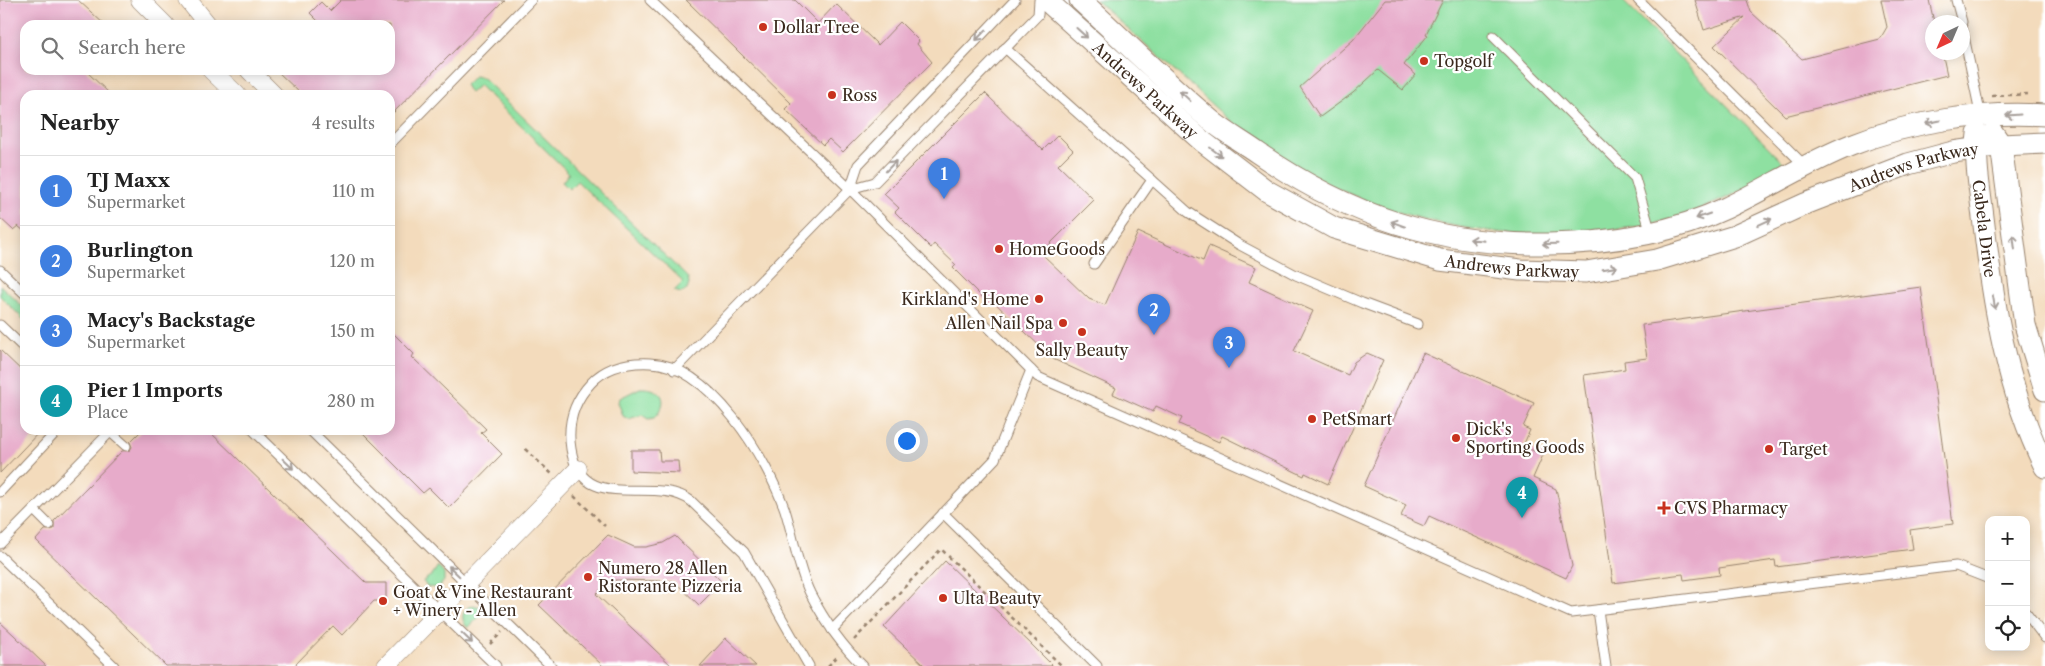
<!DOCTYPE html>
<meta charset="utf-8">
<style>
:root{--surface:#fff;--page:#f2f2f2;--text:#222;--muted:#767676;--line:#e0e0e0;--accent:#db2777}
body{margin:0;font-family:"Libre Caslon Text",serif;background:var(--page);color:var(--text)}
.controls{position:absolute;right:15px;bottom:15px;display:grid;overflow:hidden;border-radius:10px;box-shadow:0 2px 12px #0003}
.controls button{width:45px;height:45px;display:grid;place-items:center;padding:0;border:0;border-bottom:1px solid var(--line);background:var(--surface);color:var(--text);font:25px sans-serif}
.compass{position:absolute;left:1925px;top:15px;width:45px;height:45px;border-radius:50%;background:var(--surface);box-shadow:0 2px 12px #0003;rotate:224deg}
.you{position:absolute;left:906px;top:440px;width:18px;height:18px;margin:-12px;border:4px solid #fff;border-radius:50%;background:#1a73e8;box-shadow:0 0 0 8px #1a73e833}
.badge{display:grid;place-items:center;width:32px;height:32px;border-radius:50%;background:var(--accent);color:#fff;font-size:16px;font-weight:700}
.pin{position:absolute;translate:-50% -41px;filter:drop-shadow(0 1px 2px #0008)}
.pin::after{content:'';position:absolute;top:26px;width:18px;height:15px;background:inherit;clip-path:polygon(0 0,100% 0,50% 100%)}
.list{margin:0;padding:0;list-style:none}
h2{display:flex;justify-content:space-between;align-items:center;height:65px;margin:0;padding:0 20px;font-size:21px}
h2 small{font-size:16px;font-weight:400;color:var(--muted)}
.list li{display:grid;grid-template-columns:32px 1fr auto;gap:15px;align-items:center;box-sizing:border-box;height:70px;padding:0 20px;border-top:1px solid var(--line)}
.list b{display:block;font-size:19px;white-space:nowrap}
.list p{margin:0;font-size:16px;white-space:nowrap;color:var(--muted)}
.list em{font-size:16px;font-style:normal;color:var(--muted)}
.icon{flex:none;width:28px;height:28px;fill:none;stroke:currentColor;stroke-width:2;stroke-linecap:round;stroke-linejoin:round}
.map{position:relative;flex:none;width:2045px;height:666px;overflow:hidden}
.search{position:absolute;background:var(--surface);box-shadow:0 2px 12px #0003;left:20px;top:20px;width:375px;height:55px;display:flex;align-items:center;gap:12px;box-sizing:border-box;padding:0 18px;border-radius:15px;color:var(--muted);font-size:19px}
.panel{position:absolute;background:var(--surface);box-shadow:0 2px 12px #0003;left:20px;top:90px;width:375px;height:345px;border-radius:15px}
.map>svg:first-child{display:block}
.green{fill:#8ee0a1;stroke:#648560}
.building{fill:#e7abca}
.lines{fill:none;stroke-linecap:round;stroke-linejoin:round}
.service-casing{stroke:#97826d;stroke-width:11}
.minor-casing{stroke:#97826d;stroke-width:19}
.tertiary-casing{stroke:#97826d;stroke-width:23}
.path{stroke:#97826d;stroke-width:2.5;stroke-dasharray:4 4;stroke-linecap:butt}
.service{stroke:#fff;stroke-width:9}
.minor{stroke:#fff;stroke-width:18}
.tertiary{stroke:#fff;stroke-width:21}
.oneway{stroke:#a79f9a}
.poi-dot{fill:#c8321e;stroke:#fff;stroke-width:2}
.labels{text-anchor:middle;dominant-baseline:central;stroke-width:4.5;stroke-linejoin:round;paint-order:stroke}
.poi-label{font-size:16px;fill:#3b2a1e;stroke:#fff;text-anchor:start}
.street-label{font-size:16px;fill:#3b2a1e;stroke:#fff}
</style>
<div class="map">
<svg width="2045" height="666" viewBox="0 0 2045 666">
<rect width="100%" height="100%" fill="#fff"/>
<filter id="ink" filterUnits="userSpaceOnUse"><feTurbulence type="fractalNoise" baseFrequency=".02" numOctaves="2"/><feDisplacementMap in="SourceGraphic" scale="10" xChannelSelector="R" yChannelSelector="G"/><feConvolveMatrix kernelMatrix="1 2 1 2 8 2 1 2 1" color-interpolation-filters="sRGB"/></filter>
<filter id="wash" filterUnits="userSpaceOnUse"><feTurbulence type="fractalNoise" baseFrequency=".0096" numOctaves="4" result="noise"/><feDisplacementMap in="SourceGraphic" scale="20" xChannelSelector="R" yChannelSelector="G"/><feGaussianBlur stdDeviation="1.12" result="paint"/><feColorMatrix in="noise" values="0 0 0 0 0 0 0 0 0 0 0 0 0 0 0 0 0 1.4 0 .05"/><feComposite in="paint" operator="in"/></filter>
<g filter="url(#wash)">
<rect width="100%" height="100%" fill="#f3dbbc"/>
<g class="green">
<path d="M1096 0H1622L1788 167C1754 185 1720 202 1685 215 1653 226 1618 230 1585 233 1466 242 1348 209 1251 137 1230 122 1211 104 1192 86 1160 57 1128 29 1096 0Z"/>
<path d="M474 76 482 77 688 278 689 284 687 290 681 293 674 291 683 282 577 181 569 189 562 182 569 173 479 85 470 93 465 85Z"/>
<path d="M0 285 25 309V321L0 296Z"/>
<path d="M640 388C662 387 671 401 654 418L648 419 642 415 628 419 623 416 618 402 620 398Z"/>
<path d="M438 566 444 574V581L438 588 427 587 423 581 432 575Z"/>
<path d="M473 605 481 607 485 611 468 628C460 620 461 609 473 605Z"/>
</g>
<g id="blocks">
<g class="building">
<path d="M0 0H78L105 25H25V70H85L111 95H25V232L18 226 13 230 0 218Z"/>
<path d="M341 0H504L390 116V95H302L276 70H390V25H322L310 13 321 2 330 11Z"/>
<path d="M686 0H795L818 23 836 4 878 45 900 22 919 41 917 44 932 62 843 152 829 139 823 145 785 109 791 103Z"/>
<path d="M1385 0H1443L1426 34 1428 35 1404 65 1416 75 1403 90 1378 70 1353 93 1320 117 1300 87 1353 40Z"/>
<path d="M1695 0H1747L1751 12 1802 59 1880 39 1887 27 1881 0H1929L1934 22 1932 52H1942L1947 75 1785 116 1714 46 1745 17 1704 30Z"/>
<path d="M985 93 1043 150 1058 135 1073 150 1058 165 1094 200 1041 253 1089 299 1105 305 1138 232 1203 261 1209 246 1256 267 1249 282 1313 311 1294 351 1348 375 1354 362 1367 353 1383 360 1328 484 1305 473 1304 476 1222 436 1219 442 1179 424 1182 418 1156 406 1153 412 1113 394 1116 388 1053 359 993 301 990 305 953 268 956 265 934 244 931 248 895 212 899 208 884 194Z"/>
<path d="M1921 287 1953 524 1910 530 1913 549 1776 567 1775 560 1719 568 1720 575 1684 580 1683 574 1613 583 1584 375 1625 369 1624 361 1647 358 1642 325Z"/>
<path d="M390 330 414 354 412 357 486 429 481 433 502 454 449 508 429 488 423 493 360 430H390Z"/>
<path d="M0 350 25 374V430H41L0 473Z"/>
<path d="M1423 353 1534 403 1523 427 1530 430 1523 446 1543 455 1533 478 1556 489 1557 493 1572 566 1566 578 1429 516 1424 526 1401 516 1406 505 1364 486Z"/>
<path d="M142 430H208L366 583H386V601H374L342 635 333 626 294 666H166L36 540 45 530 54 529V521L122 451 130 450 132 447 130 442Z"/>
<path d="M631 450H659L660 461H678L679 473 631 471Z"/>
<path d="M608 535 634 547H646L663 543 675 536 722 582 699 605 674 581 610 580 596 594 672 666H603L539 605Z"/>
<path d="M945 561 1032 645 1053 666H925L884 627Z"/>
<path d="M0 622 14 635 46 666H0Z"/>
<path d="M726 638 756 666H700Z"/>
</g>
</g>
</g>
<g filter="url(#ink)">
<use href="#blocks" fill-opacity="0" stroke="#97826d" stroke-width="1"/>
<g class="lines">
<g class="service-casing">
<g id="service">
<path d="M650 0 850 189 1038 377 1571 613 1956 566 1989 579"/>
<path d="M1638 0 1806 167"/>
<path d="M1956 0 1962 22"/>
<path d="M1962 27 1981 117"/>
<path d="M1493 36 1635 178 1651 233"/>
<path d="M1005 48 1188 212 1238 244 1296 275 1362 303 1418 324"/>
<path d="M390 144 531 0"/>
<path d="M850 189 875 182 1038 15 1039 0"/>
<path d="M1094 264 1152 180"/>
<path d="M0 270 25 294"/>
<path d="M0 325 25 349"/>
<path d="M674 370 850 189 858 165 1015 0"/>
<path d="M108 430 126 446"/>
<path d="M253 430 496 666"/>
<path d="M310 430 551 666"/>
<path d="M0 492 58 430"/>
<path d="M34 510 49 525"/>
<path d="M943 513 1097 666"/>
<path d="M0 544 112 430"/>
<path d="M0 556 114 666"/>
<path d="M1598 610 1606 666"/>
<path d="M2026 613 2045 638"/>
<path d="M832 630 995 459 1031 370"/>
<path d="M809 666 744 552 691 501C654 473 582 517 571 449 567 424 574 401 591 383 607 366 628 362 650 363 711 365 767 459 785 510 794 538 797 566 810 593 824 620 841 645 863 666"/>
</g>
</g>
<g class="minor-casing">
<g id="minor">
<path d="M140 0 165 25"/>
<path d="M188 0 208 25"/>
<path d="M211 70 237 95"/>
<path d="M249 70 274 95"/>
<path d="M386 666 578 469"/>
</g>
</g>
<g class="tertiary-casing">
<g id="tertiary">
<path id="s1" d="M1046 0 1202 141 1267 191 1334 228 1440 260 1520 270 1586 272 1657 260 1735 236 1805 204 1908 164 1953 152 2001 145 2045 143"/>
<path d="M1080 0C1125 41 1168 85 1214 123 1228 134 1244 143 1258 153 1350 216 1438 246 1549 244 1610 243 1671 234 1726 208 1768 188 1808 162 1851 145 1911 121 1980 111 2045 115"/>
<path d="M1993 133 2001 145 2025 325 2045 390"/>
<path id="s2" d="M1978 134C1974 161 1980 190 1983 217 1993 303 2006 388 2045 467"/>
</g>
</g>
<g class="path">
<path d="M1992 96 2028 94"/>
<path d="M525 449 552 474"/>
<path d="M574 496 605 526"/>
<path d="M854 640 941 549 1062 666"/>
<path d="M490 644 502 632"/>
<path d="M828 666 838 656"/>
</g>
<use href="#service" class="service"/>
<use href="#minor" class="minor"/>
<use href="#tertiary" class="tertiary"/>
</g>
<defs><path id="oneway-shaft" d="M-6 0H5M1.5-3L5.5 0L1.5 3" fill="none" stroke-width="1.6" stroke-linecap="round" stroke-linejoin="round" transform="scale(1.25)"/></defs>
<g class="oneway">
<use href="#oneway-shaft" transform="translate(1082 33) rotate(42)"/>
<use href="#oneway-shaft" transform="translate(981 35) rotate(134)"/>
<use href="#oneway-shaft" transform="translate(1185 96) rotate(-137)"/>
<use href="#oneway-shaft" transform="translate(2013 115) rotate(176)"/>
<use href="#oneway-shaft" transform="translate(1933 122) rotate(168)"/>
<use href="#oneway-shaft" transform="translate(1216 152) rotate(37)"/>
<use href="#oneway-shaft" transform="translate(891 166) rotate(-46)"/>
<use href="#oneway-shaft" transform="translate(1703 216) rotate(161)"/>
<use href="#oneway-shaft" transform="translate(1765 222) rotate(-25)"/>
<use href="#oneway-shaft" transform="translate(1398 224) rotate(-160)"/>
<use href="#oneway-shaft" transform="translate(1477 240) rotate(-174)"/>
<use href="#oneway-shaft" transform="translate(2014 242) rotate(-97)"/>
<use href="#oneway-shaft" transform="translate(1550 244) rotate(179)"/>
<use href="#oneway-shaft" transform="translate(1610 268) rotate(-9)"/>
<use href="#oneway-shaft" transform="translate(1994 302) rotate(80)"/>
<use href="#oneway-shaft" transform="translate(288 464) rotate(44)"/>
<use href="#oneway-shaft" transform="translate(454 571) rotate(-136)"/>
<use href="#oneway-shaft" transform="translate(467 638) rotate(44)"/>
</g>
</g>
<g class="poi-dot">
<circle cx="763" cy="27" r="5"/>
<circle cx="1424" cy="61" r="5"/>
<circle cx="832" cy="95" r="5"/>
<circle cx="999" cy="249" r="5"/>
<circle cx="1039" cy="299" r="5"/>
<circle cx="1063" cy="323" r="5"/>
<circle cx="1082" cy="332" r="5"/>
<circle cx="1312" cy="419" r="5"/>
<circle cx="1456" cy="438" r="5"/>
<circle cx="1769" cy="449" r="5"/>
<path d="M1661.5 500.5h5v5h5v5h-5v5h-5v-5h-5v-5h5z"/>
<circle cx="588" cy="577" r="5"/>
<circle cx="943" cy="598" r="5"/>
<circle cx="383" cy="601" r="5"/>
</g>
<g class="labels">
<g class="poi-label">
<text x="773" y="27">Dollar Tree</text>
<text x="1434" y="61">Topgolf</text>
<text x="842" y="95">Ross</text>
<text x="1009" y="249">HomeGoods</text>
<text x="1029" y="299" text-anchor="end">Kirkland's Home</text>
<text x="1053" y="323" text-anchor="end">Allen Nail Spa</text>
<text x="1082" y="350" text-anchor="middle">Sally Beauty</text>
<text x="1322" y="419">PetSmart</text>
<text x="1466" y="429">Dick's<tspan x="1466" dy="18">Sporting Goods</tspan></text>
<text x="1779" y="449">Target</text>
<text x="1674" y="508">CVS Pharmacy</text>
<text x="598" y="568">Numero 28 Allen<tspan x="598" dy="18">Ristorante Pizzeria</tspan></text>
<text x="393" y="592">Goat &amp; Vine Restaurant<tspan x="393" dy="18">+ Winery - Allen</tspan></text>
<text x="953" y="598">Ulta Beauty</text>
</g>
<g class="street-label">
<text stroke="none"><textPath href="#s1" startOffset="134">Andrews Parkway</textPath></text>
<text stroke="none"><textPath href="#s1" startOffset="972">Andrews Parkway</textPath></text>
<text stroke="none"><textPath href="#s2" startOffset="95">Cabela Drive</textPath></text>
<text stroke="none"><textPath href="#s1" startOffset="552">Andrews Parkway</textPath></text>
</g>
</g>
</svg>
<div class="controls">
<button>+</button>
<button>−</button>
<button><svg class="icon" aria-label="locate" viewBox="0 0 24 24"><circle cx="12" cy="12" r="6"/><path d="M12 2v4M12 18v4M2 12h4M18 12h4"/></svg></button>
</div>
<svg class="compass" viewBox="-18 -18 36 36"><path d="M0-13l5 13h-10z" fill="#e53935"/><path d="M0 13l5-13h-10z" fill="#767676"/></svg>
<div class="you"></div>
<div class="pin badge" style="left:944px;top:199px;background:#3f7fe0">1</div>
<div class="pin badge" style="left:1154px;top:335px;background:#3f7fe0">2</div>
<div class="pin badge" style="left:1229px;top:368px;background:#3f7fe0">3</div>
<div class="pin badge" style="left:1522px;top:518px;background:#0f9aa8">4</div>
<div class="search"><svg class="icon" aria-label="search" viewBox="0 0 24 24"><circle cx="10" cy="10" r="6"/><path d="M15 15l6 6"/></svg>Search here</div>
<section class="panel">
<h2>Nearby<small>4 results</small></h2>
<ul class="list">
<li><span class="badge" style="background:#3f7fe0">1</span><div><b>TJ Maxx</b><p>Supermarket</p></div><em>110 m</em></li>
<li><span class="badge" style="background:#3f7fe0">2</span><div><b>Burlington</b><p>Supermarket</p></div><em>120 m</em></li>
<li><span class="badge" style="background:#3f7fe0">3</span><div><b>Macy's Backstage</b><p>Supermarket</p></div><em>150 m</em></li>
<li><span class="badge" style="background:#0f9aa8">4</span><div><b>Pier 1 Imports</b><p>Place</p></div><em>280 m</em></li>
</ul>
</section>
</div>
